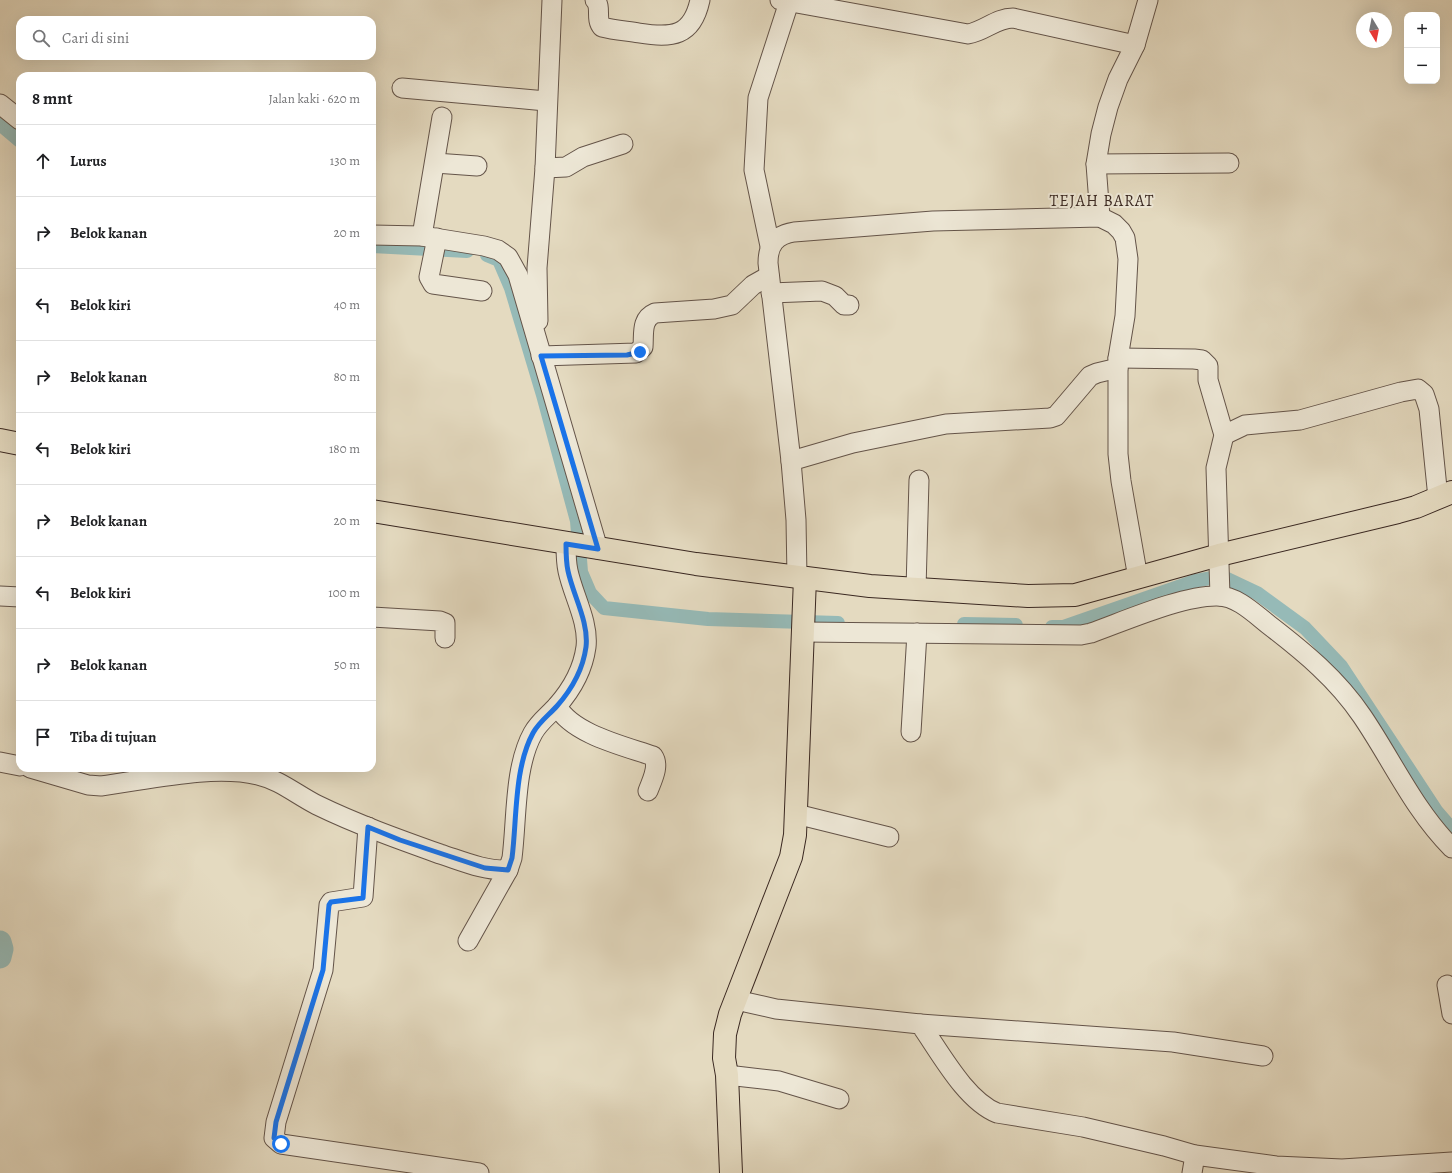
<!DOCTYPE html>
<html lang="id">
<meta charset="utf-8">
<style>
:root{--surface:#fff;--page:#f6f6f6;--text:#202124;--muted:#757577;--line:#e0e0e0}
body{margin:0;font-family:Alegreya,serif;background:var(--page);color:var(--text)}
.controls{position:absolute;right:12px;top:12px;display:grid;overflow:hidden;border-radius:8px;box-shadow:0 4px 16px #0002}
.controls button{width:36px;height:36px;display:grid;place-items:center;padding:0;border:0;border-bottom:1px solid var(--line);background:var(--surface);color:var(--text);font:20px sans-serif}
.compass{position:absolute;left:1356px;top:12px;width:36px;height:36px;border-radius:50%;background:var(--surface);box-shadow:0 4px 16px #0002;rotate:170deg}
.stop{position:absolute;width:12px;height:12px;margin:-9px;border:3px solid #1a73e8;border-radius:50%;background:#fff}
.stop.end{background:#1a73e8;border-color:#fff;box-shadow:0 1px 4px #0008}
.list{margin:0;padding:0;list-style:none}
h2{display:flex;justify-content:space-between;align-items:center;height:52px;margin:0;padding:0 16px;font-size:17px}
h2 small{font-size:13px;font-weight:400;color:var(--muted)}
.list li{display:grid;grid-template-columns:26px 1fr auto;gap:12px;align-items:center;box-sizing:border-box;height:72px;padding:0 16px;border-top:1px solid var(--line)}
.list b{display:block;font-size:15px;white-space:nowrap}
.list em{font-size:13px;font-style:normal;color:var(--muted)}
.icon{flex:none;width:22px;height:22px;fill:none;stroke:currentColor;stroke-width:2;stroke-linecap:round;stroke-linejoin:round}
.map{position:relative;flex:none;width:1452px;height:1173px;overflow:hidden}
.search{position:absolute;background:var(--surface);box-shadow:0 4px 16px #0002;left:16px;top:16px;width:360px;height:44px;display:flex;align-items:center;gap:10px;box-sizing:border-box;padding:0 14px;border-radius:12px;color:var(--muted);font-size:15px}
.panel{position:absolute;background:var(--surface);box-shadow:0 4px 16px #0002;left:16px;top:72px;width:360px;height:700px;border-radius:12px}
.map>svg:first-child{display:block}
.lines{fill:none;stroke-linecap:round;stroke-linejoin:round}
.canal{stroke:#96bab7;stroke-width:14}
.river{stroke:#96bab7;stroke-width:23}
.minor-casing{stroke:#645449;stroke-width:21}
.major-casing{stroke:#3a2821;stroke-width:24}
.minor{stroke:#ede7d6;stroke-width:19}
.major{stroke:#e4dac0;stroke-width:22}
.route{stroke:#1a73e8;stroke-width:5}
.labels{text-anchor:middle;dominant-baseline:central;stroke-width:4;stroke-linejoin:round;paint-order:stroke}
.quarter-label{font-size:16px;letter-spacing:1px;fill:#3a2821;stroke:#ede7d6}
</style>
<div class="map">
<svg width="1452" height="1173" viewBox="0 0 1452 1173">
<rect width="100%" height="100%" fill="#e4dac0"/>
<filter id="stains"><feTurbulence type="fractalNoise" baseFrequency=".005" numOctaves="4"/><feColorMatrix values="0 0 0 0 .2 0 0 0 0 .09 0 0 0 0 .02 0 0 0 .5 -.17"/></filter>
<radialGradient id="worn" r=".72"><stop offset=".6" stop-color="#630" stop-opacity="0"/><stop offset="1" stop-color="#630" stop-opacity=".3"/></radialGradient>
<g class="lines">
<g class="canal">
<path d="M0 124 20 141"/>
<path d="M372 246 467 251"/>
<path d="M487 255 499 260 511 288 543 395 577 521 581 572 590 593 604 608 708 619 838 623"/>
<path d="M964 624 1016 625"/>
<path d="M1052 627H1063L1195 581 1221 576 1257 593 1305 628 1341 666 1437 812 1452 829"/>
</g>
<path class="river" d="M0 942 2 949 0 957"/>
<g class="minor-casing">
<g id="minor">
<path d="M595 0C602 7 595 19 602 27 614 30 627 31 639 33 672 38 692 37 700 0"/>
<path d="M780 0 968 34C985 31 996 18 1013 18L1135 45"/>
<path d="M402 88 546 101"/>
<path d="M0 104 20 120"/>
<path d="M435 163 477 166"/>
<path d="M1096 164 1229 163"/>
<path d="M545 168 566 167 583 157 623 144"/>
<path d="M1100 217 1096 164 1101 134 1108 107 1118 79 1135 45 1148 0"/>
<path d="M372 235 422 236 484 246 498 250 508 257 518 275 598 549"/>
<path d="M422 236 442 117"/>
<path d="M437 238 429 277 433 284 482 291"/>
<path d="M770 246 754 170 758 98 789 2"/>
<path d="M771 293 822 291 835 296 844 305H849"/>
<path d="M538 321 537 268 545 168 552 0"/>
<path d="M541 356 636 353 643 347C644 333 641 319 655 313L714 309 732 305 753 285 769 276"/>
<path d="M1118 358 1194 359 1202 360 1208 366V380L1224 435 1216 468 1220 596"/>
<path d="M1224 435 1245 425 1300 420 1401 392 1418 389 1424 394 1429 409 1438 498"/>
<path d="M791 461 853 443 946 424 1050 418 1056 416 1090 376 1097 373 1118 368"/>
<path d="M797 577 796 520 791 461 768 263C768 244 776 235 794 232L933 221 1100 217 1114 224 1121 231 1125 238 1128 259 1125 316 1118 358V454L1121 481 1138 578"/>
<path d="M916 589 919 480"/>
<path d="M0 596 20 597"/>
<path d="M372 617 440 621 445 623V638"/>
<path d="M803 632 1081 635 1091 633C1125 621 1183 595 1218 596 1237 596 1255 614 1269 625 1304 652 1337 679 1362 716 1392 760 1414 810 1452 848"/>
<path d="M557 706C572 734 624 746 653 756 660 766 652 780 648 791"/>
<path d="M911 732 917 633"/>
<path d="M0 762 20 766"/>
<path d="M30 768 88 785 101 786C148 780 212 764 258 775 280 780 297 795 317 805 356 824 398 839 440 854 462 861 484 871 508 870L512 858C517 819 514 767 533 733 539 722 549 715 557 706 572 689 583 669 586 647 589 622 573 595 568 571 566 562 566 553 566 544"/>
<path d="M796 814 889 837"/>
<path d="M368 827 363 897 331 902 329 905 323 970 276 1122 274 1138 281 1144 479 1173"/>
<path d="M468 941 508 870"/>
<path d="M1447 985 1452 1014"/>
<path d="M736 1000 776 1009 920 1024C940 1052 965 1100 997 1113L1083 1127 1164 1146 1195 1155 1276 1166 1342 1169 1452 1162"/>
<path d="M920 1024 1173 1042 1263 1056"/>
<path d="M727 1075 779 1081 839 1099"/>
<path d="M1192 1173 1195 1155"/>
</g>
</g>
<g class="major-casing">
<g id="major">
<path d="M0 440 20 444"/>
<path d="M372 511 696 564 870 586 1028 596 1075 595 1219 555 1398 512 1416 507 1452 492"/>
<path d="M731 1173 727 1075 724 1058 725 1034 730 1014 791 857 795 835 805 578"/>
</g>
</g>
<use href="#minor" class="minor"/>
<use href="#major" class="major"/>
</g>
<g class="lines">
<path class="route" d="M281 1144 274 1138 276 1122 323 970 329 905 331 902 363 898 368 827 400 840 485 868 508 870 512 858C517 819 514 768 533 733 539 722 549 715 557 706 572 689 583 669 586 647 589 622 573 595 568 571 566 562 566 553 566 544L598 549 541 356 627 355 640 352"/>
</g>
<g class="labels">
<g class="quarter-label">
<text x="1102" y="201">TEJAH BARAT</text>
</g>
</g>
<rect width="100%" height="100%" filter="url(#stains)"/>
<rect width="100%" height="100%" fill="url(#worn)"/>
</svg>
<div class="controls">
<button>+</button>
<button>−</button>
</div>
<svg class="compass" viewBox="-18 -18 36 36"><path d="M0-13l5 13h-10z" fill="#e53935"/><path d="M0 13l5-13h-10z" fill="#757577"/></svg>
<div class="stop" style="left:281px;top:1144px"></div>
<div class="stop end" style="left:640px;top:352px"></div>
<div class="search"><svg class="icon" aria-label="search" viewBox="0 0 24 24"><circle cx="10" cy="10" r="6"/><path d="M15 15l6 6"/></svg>Cari di sini</div>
<section class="panel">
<h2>8 mnt<small>Jalan kaki · 620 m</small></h2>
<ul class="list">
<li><svg class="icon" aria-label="ahead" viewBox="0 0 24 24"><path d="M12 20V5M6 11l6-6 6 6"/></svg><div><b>Lurus</b></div><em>130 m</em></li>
<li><svg class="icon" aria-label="right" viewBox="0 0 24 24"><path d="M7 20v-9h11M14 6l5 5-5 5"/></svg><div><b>Belok kanan</b></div><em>20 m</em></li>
<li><svg class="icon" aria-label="left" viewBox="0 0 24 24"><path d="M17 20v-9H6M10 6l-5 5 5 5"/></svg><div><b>Belok kiri</b></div><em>40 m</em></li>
<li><svg class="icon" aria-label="right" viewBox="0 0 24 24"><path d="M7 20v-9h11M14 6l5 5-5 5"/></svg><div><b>Belok kanan</b></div><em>80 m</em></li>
<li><svg class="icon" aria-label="left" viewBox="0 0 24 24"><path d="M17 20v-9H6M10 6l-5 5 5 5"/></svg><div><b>Belok kiri</b></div><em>180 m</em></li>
<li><svg class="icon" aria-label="right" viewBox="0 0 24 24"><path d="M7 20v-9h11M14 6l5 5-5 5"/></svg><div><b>Belok kanan</b></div><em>20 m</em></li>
<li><svg class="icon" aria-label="left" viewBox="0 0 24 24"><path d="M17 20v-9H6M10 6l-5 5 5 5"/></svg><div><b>Belok kiri</b></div><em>100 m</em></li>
<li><svg class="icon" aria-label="right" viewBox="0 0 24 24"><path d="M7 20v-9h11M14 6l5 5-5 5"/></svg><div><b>Belok kanan</b></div><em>50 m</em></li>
<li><svg class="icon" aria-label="arrive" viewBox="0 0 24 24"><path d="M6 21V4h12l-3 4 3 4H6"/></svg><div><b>Tiba di tujuan</b></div></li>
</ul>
</section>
</div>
